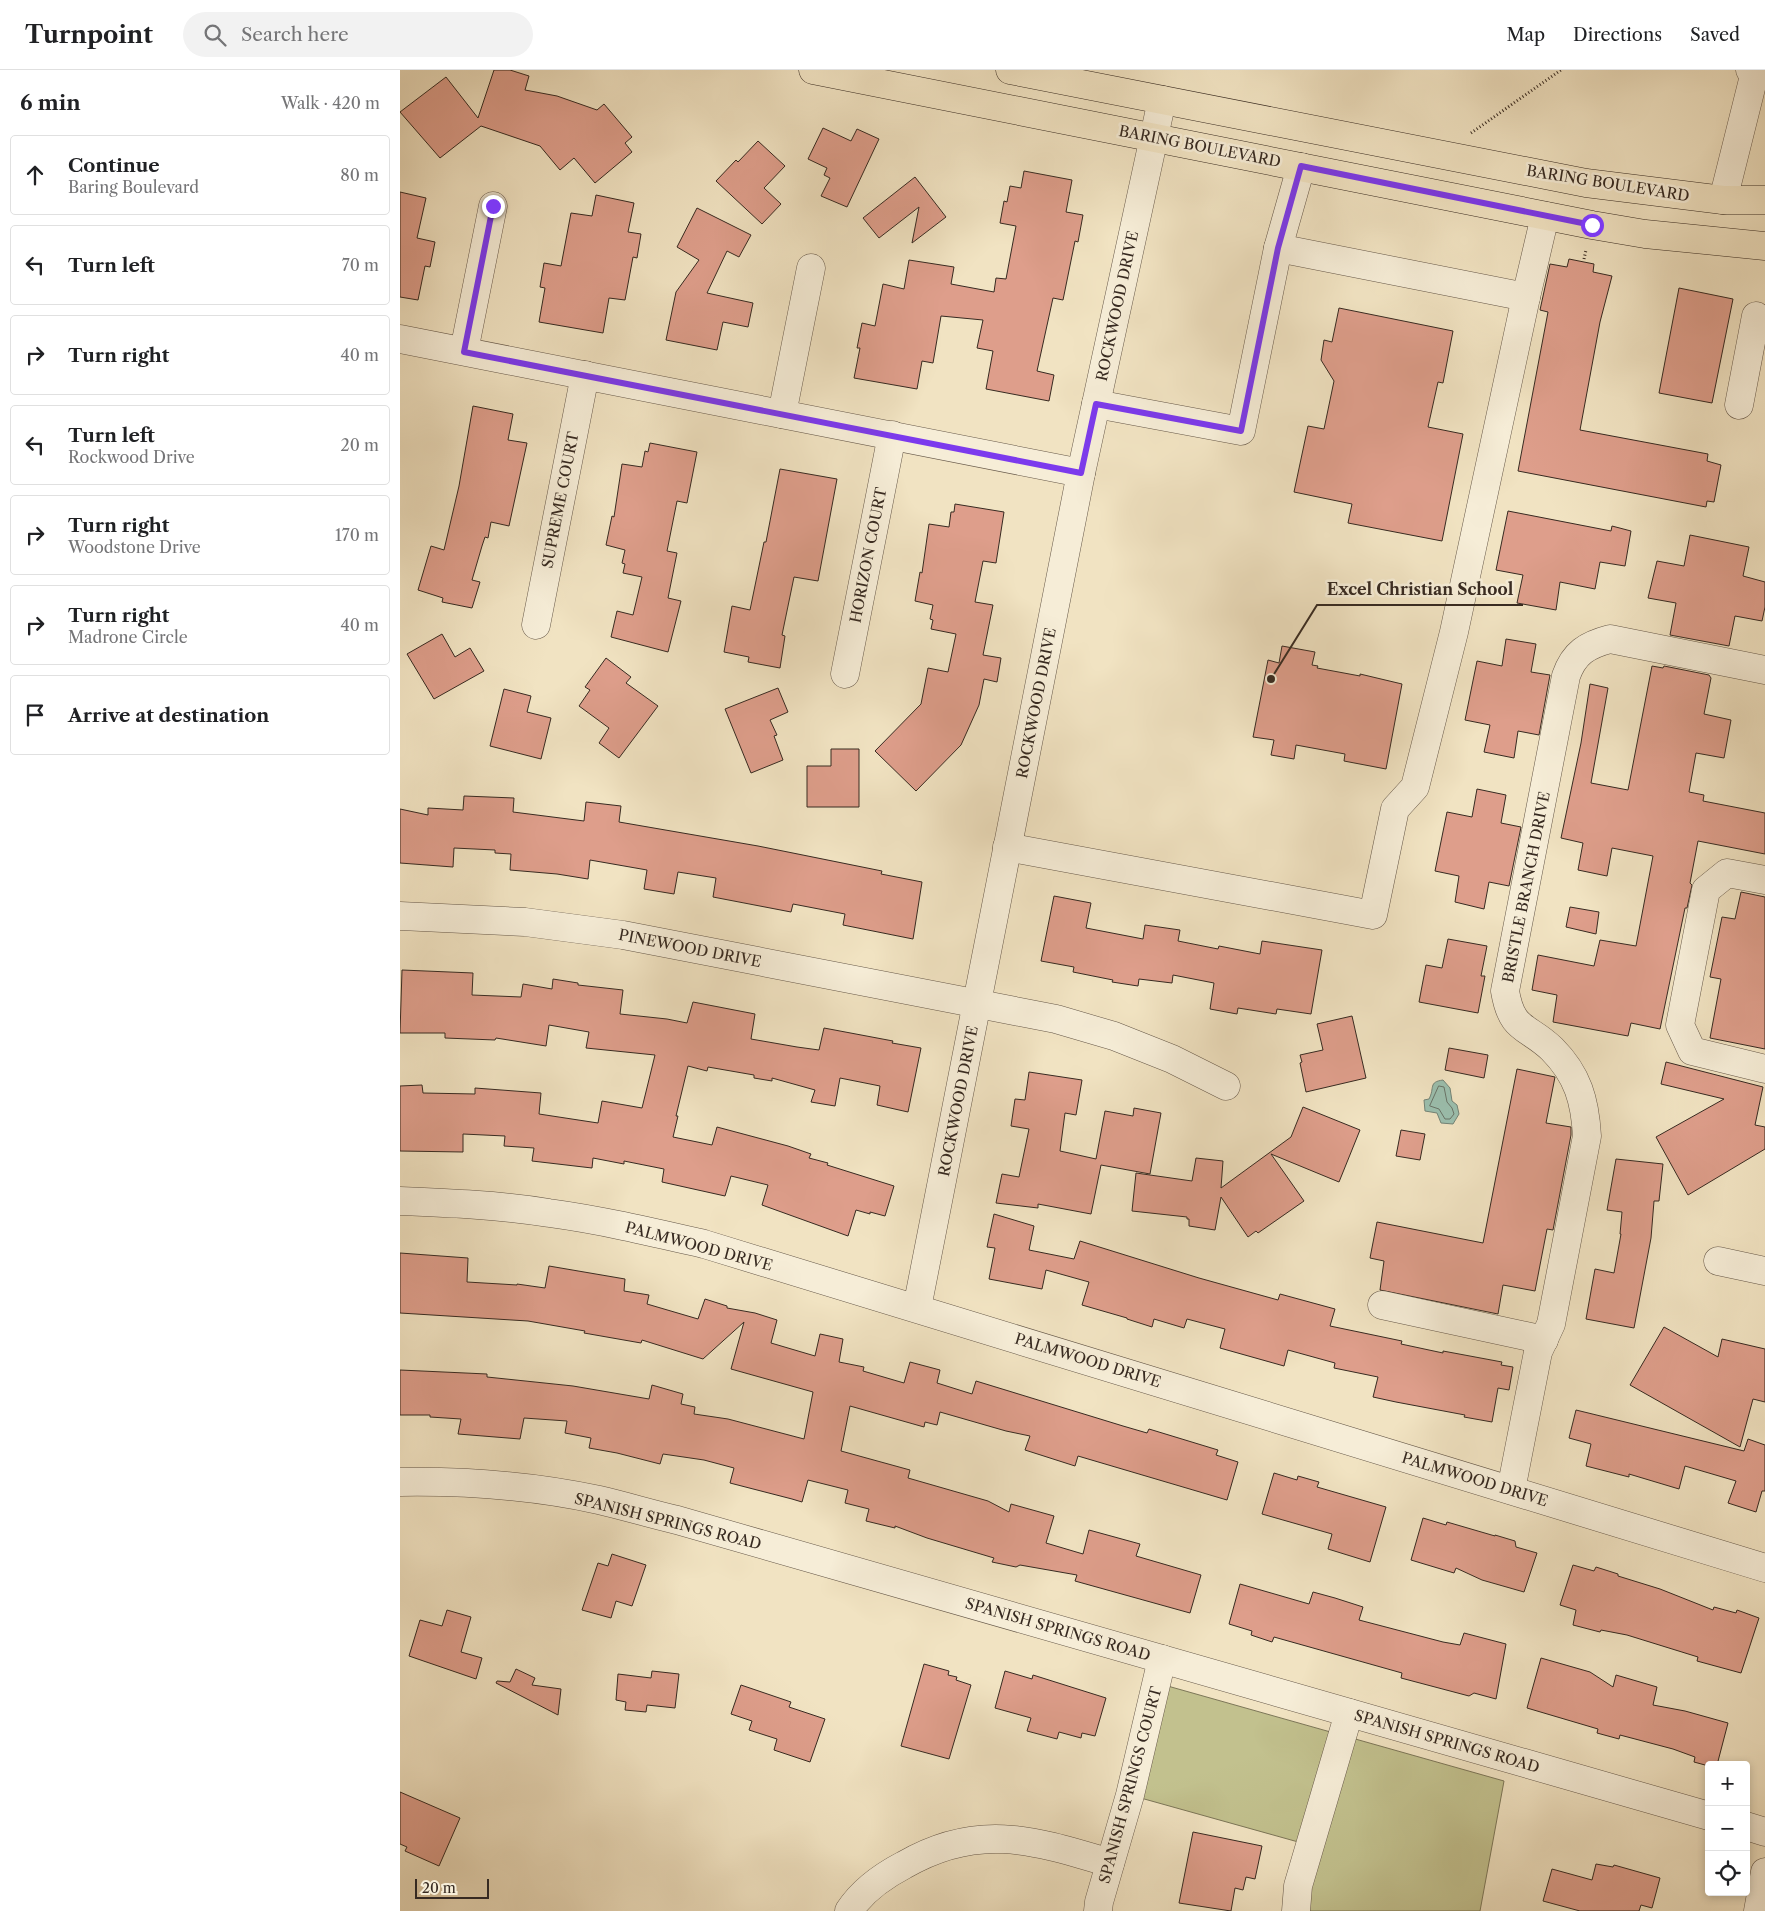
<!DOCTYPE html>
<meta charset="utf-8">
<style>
:root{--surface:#fff;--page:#f2f2f2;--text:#202124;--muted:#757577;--line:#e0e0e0}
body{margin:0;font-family:"Libre Caslon Text",serif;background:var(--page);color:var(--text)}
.controls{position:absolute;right:15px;bottom:15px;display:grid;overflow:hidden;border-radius:5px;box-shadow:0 2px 8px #0003}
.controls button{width:45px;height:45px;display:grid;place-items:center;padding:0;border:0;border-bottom:1px solid var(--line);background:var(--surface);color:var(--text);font:25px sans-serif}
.scale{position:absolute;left:15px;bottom:12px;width:74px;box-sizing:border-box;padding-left:5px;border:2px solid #372a21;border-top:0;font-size:14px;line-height:18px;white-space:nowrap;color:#372a21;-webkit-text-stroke:4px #f6edd7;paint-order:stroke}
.stop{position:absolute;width:15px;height:15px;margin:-11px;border:4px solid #7c3aed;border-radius:50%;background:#fff}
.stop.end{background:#7c3aed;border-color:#fff;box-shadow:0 1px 5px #0008}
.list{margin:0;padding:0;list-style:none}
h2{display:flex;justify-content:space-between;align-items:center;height:65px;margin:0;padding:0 20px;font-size:21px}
h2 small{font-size:16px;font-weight:400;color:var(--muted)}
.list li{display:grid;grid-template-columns:32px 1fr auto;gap:15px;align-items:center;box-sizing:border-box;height:80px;margin:0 10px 10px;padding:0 10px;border:1px solid var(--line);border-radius:5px}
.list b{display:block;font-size:19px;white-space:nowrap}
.list p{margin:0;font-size:16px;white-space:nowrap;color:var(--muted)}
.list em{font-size:16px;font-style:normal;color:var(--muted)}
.icon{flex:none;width:28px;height:28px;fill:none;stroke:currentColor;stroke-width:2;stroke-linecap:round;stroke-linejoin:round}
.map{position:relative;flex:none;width:1365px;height:1841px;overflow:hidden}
header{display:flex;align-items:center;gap:30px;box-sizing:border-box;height:70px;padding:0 25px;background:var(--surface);border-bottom:1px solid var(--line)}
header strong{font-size:24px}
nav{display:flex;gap:28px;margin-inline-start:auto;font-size:18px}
.search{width:350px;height:45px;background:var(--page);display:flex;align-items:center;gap:12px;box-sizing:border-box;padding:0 18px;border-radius:28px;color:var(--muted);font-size:19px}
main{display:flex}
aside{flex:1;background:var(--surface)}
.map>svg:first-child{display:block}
.green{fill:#c2c18e;stroke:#7c7658}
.water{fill:#9bbfae;stroke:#738376}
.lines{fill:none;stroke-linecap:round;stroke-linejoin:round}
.shore{stroke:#697468;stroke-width:1}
.building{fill:#de9e8b;stroke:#372a21}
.minor-casing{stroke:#665849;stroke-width:29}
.major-casing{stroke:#372a21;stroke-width:29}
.path{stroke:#372a21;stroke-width:3;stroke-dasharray:1 2.5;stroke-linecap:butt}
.minor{stroke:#f6edd7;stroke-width:28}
.major{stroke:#f1e3c2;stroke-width:28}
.route{stroke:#7c3aed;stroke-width:6}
.labels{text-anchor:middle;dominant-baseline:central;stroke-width:5;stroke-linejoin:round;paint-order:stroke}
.street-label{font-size:15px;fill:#372a21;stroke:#f6edd7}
.leader{fill:none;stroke:#372a21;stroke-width:2}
.callout-dot{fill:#372a21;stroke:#f6edd7;stroke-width:2}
.callout-label{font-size:16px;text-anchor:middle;font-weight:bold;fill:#372a21;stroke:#f6edd7;stroke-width:5;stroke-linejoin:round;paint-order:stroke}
</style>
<header>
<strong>Turnpoint</strong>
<div class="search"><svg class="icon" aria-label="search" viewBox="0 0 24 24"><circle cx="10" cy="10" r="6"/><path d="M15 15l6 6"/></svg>Search here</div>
<nav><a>Map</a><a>Directions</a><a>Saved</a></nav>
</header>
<main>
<aside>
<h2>6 min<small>Walk · 420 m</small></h2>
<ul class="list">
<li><svg class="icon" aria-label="ahead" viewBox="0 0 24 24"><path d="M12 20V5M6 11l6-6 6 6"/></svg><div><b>Continue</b><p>Baring Boulevard</p></div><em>80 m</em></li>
<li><svg class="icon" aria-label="left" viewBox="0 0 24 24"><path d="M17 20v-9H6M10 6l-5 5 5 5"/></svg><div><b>Turn left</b></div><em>70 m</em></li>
<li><svg class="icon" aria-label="right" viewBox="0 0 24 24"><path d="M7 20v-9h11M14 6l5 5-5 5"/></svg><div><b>Turn right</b></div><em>40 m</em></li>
<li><svg class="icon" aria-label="left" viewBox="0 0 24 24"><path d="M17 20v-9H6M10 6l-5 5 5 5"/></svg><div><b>Turn left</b><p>Rockwood Drive</p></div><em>20 m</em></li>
<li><svg class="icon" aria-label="right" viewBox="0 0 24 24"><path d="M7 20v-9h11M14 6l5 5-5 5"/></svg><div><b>Turn right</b><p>Woodstone Drive</p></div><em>170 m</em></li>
<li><svg class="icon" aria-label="right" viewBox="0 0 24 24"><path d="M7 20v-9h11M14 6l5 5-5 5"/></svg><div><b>Turn right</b><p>Madrone Circle</p></div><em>40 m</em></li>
<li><svg class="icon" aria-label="arrive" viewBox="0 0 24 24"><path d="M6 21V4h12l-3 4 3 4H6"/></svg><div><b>Arrive at destination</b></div></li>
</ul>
</aside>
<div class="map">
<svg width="1365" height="1841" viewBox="0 0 1365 1841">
<rect width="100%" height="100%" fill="#f1e3c2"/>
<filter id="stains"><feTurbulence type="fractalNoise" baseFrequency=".004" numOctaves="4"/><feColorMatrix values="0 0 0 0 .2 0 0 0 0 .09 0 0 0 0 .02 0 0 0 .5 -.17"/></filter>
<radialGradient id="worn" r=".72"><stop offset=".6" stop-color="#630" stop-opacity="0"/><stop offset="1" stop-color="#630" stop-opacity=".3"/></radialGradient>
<path class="green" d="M757 1613 1104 1711 1080 1841H896L909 1775 730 1725Z"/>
<path class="water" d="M1043 1010 1050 1018 1052 1031 1057 1035 1059 1044 1053 1054 1041 1053 1037 1043 1025 1041 1024 1030 1029 1029C1035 1018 1028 1012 1043 1010Z"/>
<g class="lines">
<path class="shore" d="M1039 1016 1044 1017 1047 1032 1052 1038 1054 1044 1050 1049H1045L1039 1039 1030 1036Z"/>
</g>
<g class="building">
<path d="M94 0H110L129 6 125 20 157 26 197 40 204 34 232 67 225 73 232 82 195 113 174 88 160 100 140 76 81 56 40 88 0 42 46 7 78 48Z"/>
<path d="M423 58 451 71 457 59 479 69 447 137 421 126 430 108 424 105 427 98 408 89Z"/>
<path d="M358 71 385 96 364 118 381 134 362 154 316 111 336 90 338 92Z"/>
<path d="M624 101 672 110 666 142 683 145 678 172 675 171 663 230 653 228 637 301 654 305 649 331 586 319 593 281 577 278 583 250 541 246 533 293 522 291 517 319 454 308 460 278H457L462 253 475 256 483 214 504 219 509 190 554 197 551 214 594 222 596 208 606 209 616 156 600 153 604 131 607 132 610 116 621 118Z"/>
<path d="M515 107 546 147 512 173 519 137 479 168 463 148Z"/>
<path d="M0 122 26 128 17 168 35 172 30 197 25 196 18 230 0 227Z"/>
<path d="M196 125 234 133 228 162 241 164 237 188 233 187 225 230 209 228 203 263 139 252 145 218 140 217 144 193 161 196 171 143 192 146Z"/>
<path d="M297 138 351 165 339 187 327 181 307 223 353 233 348 257 323 252 317 280 266 270 276 222 299 190 277 177Z"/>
<path d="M1169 189 1194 194 1193 202 1212 206 1200 252 1180 360 1308 384 1307 391 1321 395 1314 432 1307 431 1306 437 1118 401 1148 242 1140 240 1150 194 1167 197Z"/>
<path d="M1279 218 1333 229 1312 333 1259 323Z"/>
<path d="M939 238 1053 261 1043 313 1038 312 1028 357 1063 364 1042 471 948 453 952 434 894 422 908 356 924 359 934 311 921 290 924 270 932 272Z"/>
<path d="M73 336 113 344 108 370 127 373 109 456 91 452 88 468 85 467 82 476 72 510 80 512 72 538 42 532 43 528 18 520 31 476 44 480 59 416Z"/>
<path d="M250 373 297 382 287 433 277 431 267 481 277 483 268 528 281 531 268 582 211 567 217 541 233 545 242 507 223 503 225 494 222 493 225 480 206 475 212 446 214 447 222 394 242 397 245 381 248 382Z"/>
<path d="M380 399 437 409 418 511 394 507 382 565 385 566 380 598 348 592 349 587 324 582 332 536 350 540 364 472H366Z"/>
<path d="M555 434 604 442 596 493 583 491 575 532 593 535 583 585 601 588 597 612 584 609 579 635 561 675 516 721 475 681 521 634 528 598 548 602 556 564 531 559 533 550 530 549 533 535 515 531 520 502 522 503 529 454 549 457 551 442H554Z"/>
<path d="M1108 441 1211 461 1212 456 1231 461 1225 496 1200 492 1195 519 1160 512 1156 540 1117 533 1123 505 1096 500Z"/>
<path d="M1290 465 1349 477 1343 506 1365 512V537L1362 551 1335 546 1329 576 1270 565 1276 533 1248 528 1257 491 1284 496Z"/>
<path d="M42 564 55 587 70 578 84 601 34 629 7 584Z"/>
<path d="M1106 569 1136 574 1131 602 1150 605 1139 665 1118 661 1114 688 1084 682 1090 655 1065 650 1077 591 1102 596Z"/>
<path d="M882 576 915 582 912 595 918 596 917 598 960 606V604L1002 614 986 699 944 691 945 684 896 675 894 689 871 685 874 670 853 667 868 590 879 593Z"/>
<path d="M206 588 231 607 226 613 258 636 219 688 199 673 209 658 179 636 190 620 185 617Z"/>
<path d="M1252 596 1263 598 1264 596 1309 605 1311 608 1304 644 1331 650 1324 688 1296 683 1289 722 1304 725 1303 731 1365 743V784L1298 771 1290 813 1292 815 1287 838H1285L1260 959 1231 953 1228 966 1153 952 1157 925 1132 920 1138 885 1194 896 1200 870 1236 876 1253 786 1212 778 1207 806 1178 800 1183 773 1161 768 1181 673 1190 614 1208 618 1191 713 1228 720Z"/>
<path d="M378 618 388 642 370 650 377 665 374 666 383 690 351 703 325 639Z"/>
<path d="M104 619 131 626 127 642 151 648 141 689 90 676Z"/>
<path d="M431 679H459V737H407V696H431Z"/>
<path d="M1077 719 1106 725 1101 753 1121 757 1109 816 1089 812 1084 839 1055 832 1059 806 1035 801 1047 742 1072 747Z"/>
<path d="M64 726 114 728 113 742 184 751 186 732 221 736 219 752 358 776 482 801 481 804 522 812 513 869 443 855 445 844 393 834 391 842 313 827 316 808 278 802 274 824 244 819 247 800 190 790 188 809 157 804 110 800 111 784 95 783V780L54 778 53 797 0 793V739L28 745V738L63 740Z"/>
<path d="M1341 822 1365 827V979L1310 968 1321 909 1310 907 1322 847 1335 849Z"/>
<path d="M654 826 691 833 686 858 743 869 745 855 780 860 778 871 818 879 819 876 860 884 862 871 922 880 911 944 877 939 876 944 838 938 837 944 810 939 814 913 773 905 772 913 739 909 738 916 712 912 713 910 673 902 674 897 641 891Z"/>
<path d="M1170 837 1199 842 1196 864 1166 857Z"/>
<path d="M1048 869 1087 876 1081 906H1085L1078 943 1019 932 1026 895 1042 898Z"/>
<path d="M2 900 73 903 72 925 121 927 123 914 152 919 153 909 178 913V915L223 920 220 944 267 949 287 953 293 932 355 944 351 969 397 977 419 980 424 958 493 971 492 973 521 978 508 1042 477 1035 480 1016 440 1008 435 1036 411 1032 415 1020 372 1008V1011L354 1008V1005L308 997 307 1001 288 996 276 1046H278L273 1067 312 1075 317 1057 388 1076 411 1084 409 1088 428 1093 427 1095 494 1116 485 1146 470 1142V1144L456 1140 448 1166 362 1135 368 1115 331 1106 325 1126 262 1112 264 1099 224 1091V1094L193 1088 192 1098 132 1091 134 1078 104 1076 105 1066 63 1064V1082L0 1081V1016L22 1015 23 1023 75 1024V1018L141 1023 139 1044 198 1053 202 1031 242 1038 255 985 186 978 189 962 149 955 146 976 96 968 95 970 45 968V963H0Z"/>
<path d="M952 946 966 1008 906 1022 900 993 902 992 900 985 923 980 917 954Z"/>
<path d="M1049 978 1088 985 1084 1008 1045 1000Z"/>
<path d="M1266 992 1363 1017 1355 1055 1365 1057V1079L1288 1125 1256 1067 1324 1029 1261 1014Z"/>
<path d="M1117 999 1155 1007 1146 1053 1171 1057V1065L1153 1160 1147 1159 1135 1221 1103 1215 1098 1244 980 1220 984 1191 970 1188 977 1152 1083 1173Z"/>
<path d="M629 1002 682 1010 676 1045 665 1043 660 1081 696 1089 705 1041 733 1046 734 1038 761 1043 750 1104 701 1095 691 1144 638 1134V1138L596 1133 602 1104 619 1107 629 1059 611 1056 615 1029 625 1030Z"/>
<path d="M903 1037 960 1060 939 1112 871 1084 904 1131 858 1163 856 1161 848 1167 821 1127 815 1160 789 1156V1149H787V1147L732 1141 736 1103 792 1111 796 1088 823 1091 821 1118 891 1067Z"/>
<path d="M1001 1060 1025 1064 1020 1090 996 1086Z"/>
<path d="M1216 1089 1263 1094 1259 1131H1254L1251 1168 1234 1258 1186 1249 1195 1199 1214 1203 1221 1164H1220L1222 1142 1207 1140Z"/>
<path d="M594 1144 634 1156 629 1180 674 1189 680 1171 799 1208 878 1230 880 1224 935 1239 930 1256 1002 1271 1001 1274 1043 1283V1281L1102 1292 1101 1295 1113 1297 1109 1320 1098 1318 1092 1352 1064 1347 1065 1345 996 1332 973 1327 978 1307 934 1298 935 1293 888 1280 884 1296 820 1278 825 1259 787 1249 784 1258 754 1249 752 1257 727 1249V1248L682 1235 689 1212 646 1200 642 1219 589 1209 595 1178 587 1177Z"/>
<path d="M0 1183 68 1188 67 1212 117 1215V1214L145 1218 149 1196 225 1209 224 1221 249 1225 247 1234 298 1249 305 1229 327 1236V1238L355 1243 377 1250 371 1273 415 1286 420 1264 443 1269 439 1292 464 1297 463 1301 504 1313 510 1292 540 1300 537 1313 572 1324 576 1311 723 1356 747 1363 749 1359 818 1380 816 1385 838 1392 827 1430 678 1386 675 1396 625 1380 630 1366 606 1361 540 1342 537 1355 525 1352 524 1357 450 1336 441 1381 510 1400 508 1408 588 1431 609 1442 611 1434 654 1446 646 1473 683 1484 689 1460 740 1474 736 1486 801 1505 790 1543 675 1511 677 1505 620 1495 616 1497 592 1492 594 1488 527 1468 495 1456V1458L466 1451 469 1439 445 1433 448 1420 408 1410 402 1432 392 1429 330 1413 334 1398 304 1390 263 1384 260 1394 217 1383 189 1378 191 1368 165 1363 167 1351 124 1348 120 1369 58 1364 61 1349 30 1347V1345H0V1300L87 1304V1307L173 1316 249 1329 252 1315 283 1324 281 1334 295 1337 294 1344 328 1349 404 1369 413 1322 331 1299 344 1252 303 1289 242 1270 241 1273 184 1263 185 1261 128 1251 0 1243Z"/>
<path d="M1264 1257 1318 1287 1322 1269 1365 1279V1332L1353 1329 1340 1377 1230 1315Z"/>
<path d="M1176 1340 1344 1381 1348 1369 1365 1375V1421H1362L1356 1442 1328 1433 1336 1411 1285 1396 1279 1419 1229 1404V1407L1186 1396 1191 1374 1169 1368Z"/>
<path d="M874 1403 897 1410 898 1406 919 1412 917 1417 986 1437 970 1492 928 1479 932 1464 862 1444Z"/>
<path d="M1023 1448 1046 1455 1047 1452 1095 1466V1465L1115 1471 1116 1477 1137 1483 1124 1522 1082 1510 1056 1498 1054 1503 1011 1490Z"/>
<path d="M212 1484 246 1495 232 1536 216 1531 211 1548 182 1540 198 1493 208 1496Z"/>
<path d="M1173 1495 1194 1501 1196 1497 1218 1504V1506L1260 1519 1313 1540 1314 1537 1336 1543 1337 1540 1359 1548 1341 1603 1297 1591 1298 1587 1227 1565 1201 1560 1200 1562 1173 1555 1176 1540 1160 1535Z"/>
<path d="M840 1514 909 1534 913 1522 935 1528 963 1537 959 1550 1043 1572 1060 1575 1064 1563 1106 1574 1096 1629 1074 1623 1069 1626 1001 1608 1002 1603 874 1567 872 1572 851 1565 852 1561 829 1554Z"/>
<path d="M47 1540 71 1547 61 1582 82 1588 76 1609 9 1586 20 1550 42 1556Z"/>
<path d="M1141 1588 1190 1602 1213 1617 1216 1605 1257 1617 1253 1635 1285 1641 1328 1653 1317 1695H1305L1294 1692 1295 1687 1273 1679 1220 1665 1219 1669 1197 1663 1198 1659 1127 1638Z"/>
<path d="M524 1594 549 1601 548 1605 557 1607 556 1610 571 1615 549 1689 501 1676Z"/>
<path d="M116 1599 135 1608 132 1615 161 1619 158 1645 96 1613 97 1611 110 1612Z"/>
<path d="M252 1601 279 1604 275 1638 247 1635 246 1642 225 1640 226 1632 216 1630 218 1604 251 1608Z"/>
<path d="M605 1601 632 1609 633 1605 706 1628 695 1666 682 1663 681 1668 659 1662 657 1669 627 1661 631 1648 595 1638Z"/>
<path d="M341 1615 391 1632 389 1637 425 1649 410 1692 374 1680 377 1669 349 1660 352 1651 331 1644Z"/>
<path d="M0 1722 60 1748 39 1796 5 1781 7 1777 0 1774Z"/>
<path d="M793 1762 862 1776 855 1809 846 1807 843 1820 835 1818 831 1841 779 1833Z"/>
<path d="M1196 1794 1213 1797 1214 1795 1260 1808 1252 1838 1241 1835 1239 1841H1180L1143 1831 1152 1799 1192 1810Z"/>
</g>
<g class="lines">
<g class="minor-casing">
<g id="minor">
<path d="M1323 130 1354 6 1350 0"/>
<path d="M878 178 1126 227 1145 146"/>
<path d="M0 269 681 403"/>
<path d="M64 281 93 136"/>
<path d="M696 334 841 361 878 178 901 97"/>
<path d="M1339 335 1356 246"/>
<path d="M382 344 411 198"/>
<path d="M136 555 185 305"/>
<path d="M445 604 492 365"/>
<path d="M607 777 973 845 995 739 1015 717 1054 562 1126 227"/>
<path d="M1365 810 1327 803 1306 820 1280 955 1292 981 1365 999"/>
<path d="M0 846 125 852 223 865 656 949 714 966 772 989 826 1016"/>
<path d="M0 1131C50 1133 100 1135 149 1143 201 1150 252 1162 304 1174L1365 1498"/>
<path d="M1318 1191 1365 1201"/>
<path d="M982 1235 1144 1270"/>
<path d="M517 1238 681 403 762 30"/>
<path d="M0 1412C65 1411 135 1416 199 1430 225 1436 251 1444 277 1450L1309 1746"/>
<path d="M1111 1420 1138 1282 1151 1254 1187 1066C1185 1031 1178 1005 1152 979 1127 955 1112 962 1105 921L1166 606C1174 583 1187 575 1210 569L1365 600"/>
<path d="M1346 1756 1365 1762"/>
<path d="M449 1841C462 1821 483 1806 504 1795 578 1752 633 1770 710 1793"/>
<path d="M698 1841 699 1832 730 1725 762 1589"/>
<path d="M896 1841 898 1816 949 1643"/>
<path d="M1358 1841 1365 1802"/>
</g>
</g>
<g class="major-casing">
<g id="major">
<path d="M413 0 1192 155 1245 164 1365 176"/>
<path d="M610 0 1186 113 1323 130H1365"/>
</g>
</g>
<g class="path">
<path d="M1071 63 1161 0"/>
<path d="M1184 189 1186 180"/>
</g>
<use href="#minor" class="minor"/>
<use href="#major" class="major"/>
</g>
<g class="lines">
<path class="route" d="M93 136 64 282 681 403 696 334 841 361 878 178 901 96 1192 155"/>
</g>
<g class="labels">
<g class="street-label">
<text transform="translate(800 76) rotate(11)">BARING BOULEVARD</text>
<text transform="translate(1208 113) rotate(9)">BARING BOULEVARD</text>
<text transform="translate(717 236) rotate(-78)">ROCKWOOD DRIVE</text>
<text transform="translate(160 430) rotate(-79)">SUPREME COURT</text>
<text transform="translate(468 485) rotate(-79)">HORIZON COURT</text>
<text transform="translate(636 633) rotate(-79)">ROCKWOOD DRIVE</text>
<text transform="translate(1126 817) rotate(-79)">BRISTLE BRANCH DRIVE</text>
<text transform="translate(290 878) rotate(11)">PINEWOOD DRIVE</text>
<text transform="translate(558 1031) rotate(-79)">ROCKWOOD DRIVE</text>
<text transform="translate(299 1176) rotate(15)">PALMWOOD DRIVE</text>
<text transform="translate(688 1290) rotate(17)">PALMWOOD DRIVE</text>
<text transform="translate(1075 1409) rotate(17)">PALMWOOD DRIVE</text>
<text transform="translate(268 1451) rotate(14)">SPANISH SPRINGS ROAD</text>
<text transform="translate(658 1559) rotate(16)">SPANISH SPRINGS ROAD</text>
<text transform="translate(1047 1671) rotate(16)">SPANISH SPRINGS ROAD</text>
<text transform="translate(730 1715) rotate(-75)">SPANISH SPRINGS COURT</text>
</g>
</g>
<path class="leader" d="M871 609L917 535H1123"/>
<circle class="callout-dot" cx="871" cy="609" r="5"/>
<g class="callout-label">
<text x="1020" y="525">Excel Christian School</text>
</g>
<rect width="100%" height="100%" filter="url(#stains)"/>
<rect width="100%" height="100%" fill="url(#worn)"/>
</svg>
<div class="controls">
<button>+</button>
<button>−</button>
<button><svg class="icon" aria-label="locate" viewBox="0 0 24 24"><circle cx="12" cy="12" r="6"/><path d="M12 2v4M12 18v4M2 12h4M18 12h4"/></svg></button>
</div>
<div class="scale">20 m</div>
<div class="stop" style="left:1192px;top:155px"></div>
<div class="stop end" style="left:93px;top:136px"></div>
</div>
</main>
